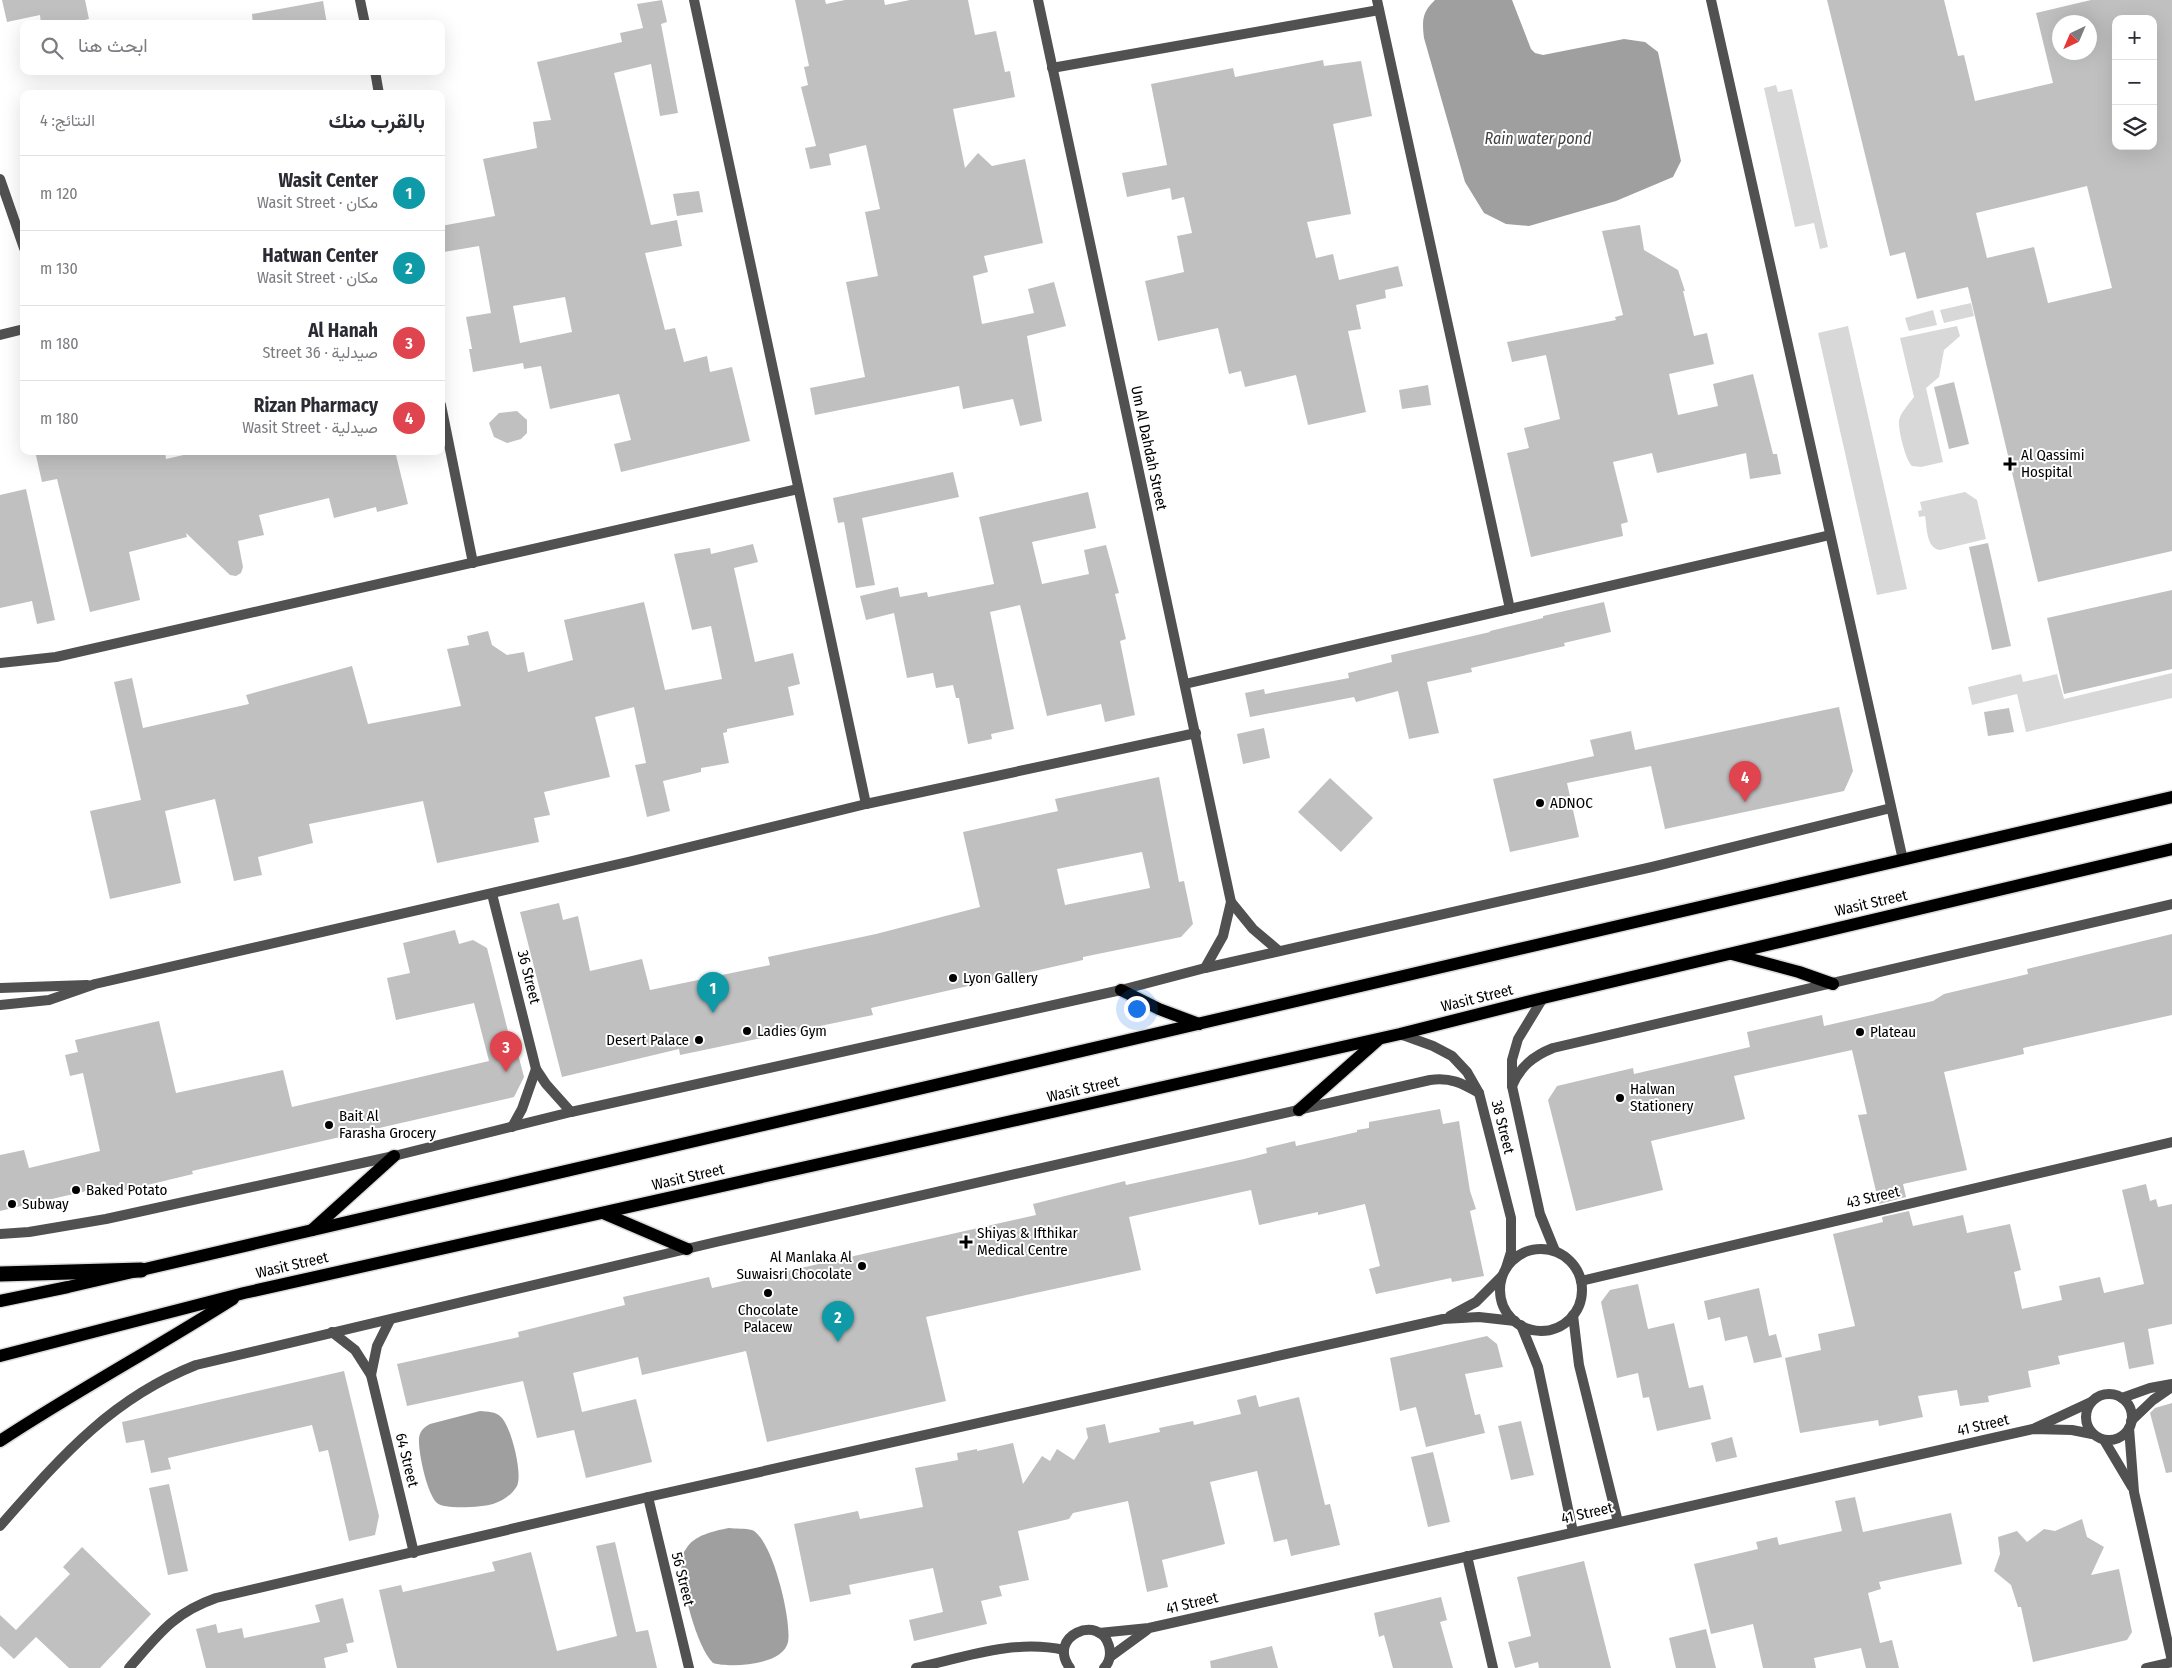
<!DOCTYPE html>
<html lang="ar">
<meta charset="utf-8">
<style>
:root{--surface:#fff;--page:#f2f2f3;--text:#2b2b33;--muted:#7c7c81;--line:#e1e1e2;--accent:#000}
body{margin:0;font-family:"Fira Sans Condensed",Vazirmatn,sans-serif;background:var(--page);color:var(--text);direction:rtl}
.controls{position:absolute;right:15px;top:15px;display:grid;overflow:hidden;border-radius:10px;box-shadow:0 5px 20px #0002}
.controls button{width:45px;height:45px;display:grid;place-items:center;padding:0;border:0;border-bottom:1px solid var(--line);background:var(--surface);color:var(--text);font:25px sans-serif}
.compass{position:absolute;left:2052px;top:15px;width:45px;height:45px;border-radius:50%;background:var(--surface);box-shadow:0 5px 20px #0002;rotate:224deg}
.you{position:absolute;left:1136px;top:1008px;width:18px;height:18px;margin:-12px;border:4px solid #fff;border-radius:50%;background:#1a73e8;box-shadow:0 0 0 8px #1a73e833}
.badge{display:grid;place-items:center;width:32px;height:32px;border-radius:50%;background:var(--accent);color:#fff;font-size:16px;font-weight:700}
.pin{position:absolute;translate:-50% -41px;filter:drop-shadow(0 1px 2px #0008)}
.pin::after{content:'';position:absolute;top:26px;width:18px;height:15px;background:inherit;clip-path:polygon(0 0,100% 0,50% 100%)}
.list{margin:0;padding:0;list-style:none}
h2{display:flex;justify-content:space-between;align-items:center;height:65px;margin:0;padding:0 20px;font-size:21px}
h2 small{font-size:16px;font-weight:400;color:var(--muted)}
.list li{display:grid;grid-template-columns:32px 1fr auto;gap:15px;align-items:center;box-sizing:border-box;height:75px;padding:0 20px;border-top:1px solid var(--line)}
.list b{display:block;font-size:19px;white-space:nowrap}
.list p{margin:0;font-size:16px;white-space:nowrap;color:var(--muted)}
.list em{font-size:16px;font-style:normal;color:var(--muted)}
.icon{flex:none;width:28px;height:28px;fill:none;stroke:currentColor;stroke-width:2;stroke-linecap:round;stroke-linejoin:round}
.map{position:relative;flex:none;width:2172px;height:1668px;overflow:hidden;direction:ltr}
.search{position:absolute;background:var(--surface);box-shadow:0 5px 20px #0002;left:20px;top:20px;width:425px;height:55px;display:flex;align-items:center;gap:12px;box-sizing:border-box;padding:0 18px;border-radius:10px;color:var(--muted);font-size:19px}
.panel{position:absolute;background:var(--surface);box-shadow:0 5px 20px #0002;left:20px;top:90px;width:425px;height:365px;border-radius:10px;direction:rtl}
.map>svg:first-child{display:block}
.green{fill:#d8d8d8}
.water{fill:#9f9f9f}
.building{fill:#c0c0c0;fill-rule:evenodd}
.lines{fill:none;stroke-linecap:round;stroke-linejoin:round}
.primary-casing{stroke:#dbdbdb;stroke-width:15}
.motorway-casing{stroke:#dbdbdb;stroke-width:18}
.minor{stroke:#515151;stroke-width:10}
.primary{stroke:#000;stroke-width:12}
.motorway{stroke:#000;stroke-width:15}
.poi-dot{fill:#000;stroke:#fff;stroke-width:2}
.labels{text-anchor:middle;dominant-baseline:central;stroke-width:4;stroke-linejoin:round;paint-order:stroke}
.street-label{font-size:15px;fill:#000;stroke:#fff}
.poi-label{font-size:15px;fill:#000;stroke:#fff;text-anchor:start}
.water-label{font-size:16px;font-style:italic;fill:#404040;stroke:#fff}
</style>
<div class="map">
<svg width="2172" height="1668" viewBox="0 0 2172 1668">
<rect width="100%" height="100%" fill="#fff"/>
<g class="green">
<path d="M1776 85 1778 92 1792 89 1828 247 1820 249 1814 223 1795 227 1764 88Z"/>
<path d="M1971 303 1974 316 1944 323 1940 310Z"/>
<path d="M1933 310 1937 325 1909 331 1905 318Z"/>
<path d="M1848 326 1907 589 1877 595 1818 333Z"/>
<path d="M1957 326 1960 336 1944 350 1939 377 1926 388 1943 462 1921 467 1912 466C1906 461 1898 430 1899 421 1900 413 1909 404 1914 397L1900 338Z"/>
<path d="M1965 492 1977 500 1986 539 1940 550C1926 548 1927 527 1925 516L1919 517 1918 511 1922 510 1920 502Z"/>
<path d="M2172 673V698L2026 732 2017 694 1972 705 1968 687 2021 674 2023 682 2057 674 2064 699Z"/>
</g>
<g class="water">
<path d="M1435 0H1512L1531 49 1535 53 1543 55 1624 39 1645 42 1658 52 1681 161 1673 177 1616 201 1529 226 1506 224 1484 213 1465 182 1424 38C1422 21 1422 12 1435 0Z"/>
<path d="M480 1411C488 1412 495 1411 501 1417 511 1426 523 1474 517 1486 512 1495 502 1501 493 1504 484 1507 444 1510 437 1503 427 1494 418 1452 419 1438 420 1431 424 1427 430 1424Z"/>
<path d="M729 1528C736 1529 745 1528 752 1530 773 1539 792 1622 788 1642 783 1666 729 1668 713 1663 696 1646 682 1587 681 1563 680 1559 683 1553 686 1549 694 1535 714 1531 729 1528Z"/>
</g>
<g class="building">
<path d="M2 0H85L89 19 67 24H41L40 15 7 22Z"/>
<path d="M662 0 667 22 661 24 678 113 660 116 651 64 614 73 651 225 677 220 682 246 645 253 665 330 675 328 684 362 707 356 710 372 732 367 750 441 621 472 614 444 631 440 619 394 550 409 541 366 524 369 523 363 473 372 469 349H472L466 317 491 313 479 246 444 252 441 226 495 216 483 159 537 148 533 122 551 120 537 62 622 42 620 33 643 28 637 4ZM565 297 572 332 520 343 513 306Z"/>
<path d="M795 0H825L826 4 845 0H884L885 5 910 0H968L975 35 996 31 1005 72 1010 71 1015 97 953 109 965 168 978 153 992 166 1025 159 1043 243 984 256 988 272 973 276 982 324 1034 313 1028 289 1054 282 1066 326 1027 336 1042 421 1020 426 1013 399 963 409 959 386 815 415 810 388 865 377 846 282 878 276 865 212 880 209 866 145 829 154 831 165 810 169 805 148 816 146 801 87 808 85 804 67 809 66Z"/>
<path d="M1827 0H1944L1958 56 1964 55 1975 101 2053 83 2036 13 2091 0H2172V551L2038 582 1968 287 1917 299 1905 252 1890 256ZM2116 19H2153V146H2116ZM2060 22H2090V52H2060ZM2087 186 2112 288 2048 303 2034 247 1987 258 1976 213Z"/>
<path d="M323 1 327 24H253L252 14Z"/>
<path d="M1323 60 1324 66 1361 61 1372 116 1333 124 1351 214 1307 222 1316 258 1333 254 1339 280 1398 266 1403 286 1385 290 1386 298 1356 305 1361 329 1348 331 1366 412 1308 425 1296 375 1245 387 1241 371 1229 374 1218 328 1158 341 1145 281 1184 272 1177 236 1192 233 1184 197 1172 200 1170 188 1127 197 1122 173 1167 165 1151 84 1233 68 1235 77Z"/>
<path d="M699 191 703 212 677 216 673 194Z"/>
<path d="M1640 225 1644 250 1678 270 1685 291H1683L1694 336 1707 333 1714 364 1669 374 1678 415 1718 406 1713 384 1753 374 1773 454H1777L1781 474 1750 479 1746 453 1657 473 1652 453 1613 462 1628 522 1621 524 1623 536 1531 557 1507 453 1529 448 1524 428 1560 419 1546 355 1512 362 1507 342 1616 320 1615 317 1623 315 1602 231Z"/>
<path d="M1954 382 1969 444 1949 449 1934 387Z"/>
<path d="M1428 385 1431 405 1402 409 1399 390Z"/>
<path d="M517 411 527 420V433L521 439 507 443 494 437 489 423 499 413Z"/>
<path d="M35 451H165L166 459 201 451H395L408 504 377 512 376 507 334 518 329 498 259 515 264 535 238 541 243 567 241 573 236 576 230 575 186 533 187 537 129 552 140 600 90 612 57 479 42 482Z"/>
<path d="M953 472 959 497 862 518 875 585 856 588 844 522 838 523 833 498Z"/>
<path d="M26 489 55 620 37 624 32 601 0 608V495Z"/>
<path d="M1088 492 1096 528 1032 542 1042 584 1089 574 1084 550 1106 545 1119 593 1115 594 1126 639 1120 641 1135 715 1105 722 1101 704 1047 716 1020 605 990 612 1014 729 991 734 992 739 968 744 959 698H956L953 685 936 688 933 673 907 678 894 613 866 620 860 596 898 587 900 597 927 592 928 597 994 584 979 517Z"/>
<path d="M1988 543 2011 646 1992 650 1969 547Z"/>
<path d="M753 544 758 562 734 568 755 662 793 653 800 684 788 687 794 715 727 729V732L723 733 729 763 701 768V772L663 781 670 811 647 817 635 765 646 763 634 707 595 717 610 777 544 792 550 815 534 818 539 842 437 863 423 801 309 824 313 843 258 857 262 875 234 881 215 799 165 811 181 883 110 899 90 811 141 800 114 682 132 678 143 728 249 704 246 695 352 666 368 724 461 706 447 649 469 645 467 636 488 631 492 645 507 655 524 652 528 672 573 660 564 620 644 602 665 690 722 679 711 626 692 630 674 554 710 548 711 554Z"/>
<path d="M2172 590V669L2064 694 2047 618Z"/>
<path d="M1604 602 1611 632 1564 643 1565 646 1471 668 1472 672 1427 682 1439 733 1409 739 1398 691 1356 702 1354 697 1250 717 1245 693 1264 689 1265 694 1349 678 1348 673 1392 662 1391 655 1490 632V631L1543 618V616Z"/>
<path d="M1839 707 1853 771 1844 791 1665 829 1651 766 1567 783 1579 837 1510 852 1493 779 1594 756 1590 740 1631 731 1635 750Z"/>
<path d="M2009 708 2014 732 1988 736 1984 712Z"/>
<path d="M1264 728 1270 758 1243 764 1237 734Z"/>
<path d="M1159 777 1179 882 1184 881 1193 924 1181 937 1083 957V960L871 1008 873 1015 680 1055 679 1049 562 1077 520 912 559 903 563 920 578 916 590 971 642 959 650 990 770 965 768 957 876 934 980 907 963 832 1058 811 1055 799ZM1142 852 1150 888 1065 905 1057 869Z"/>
<path d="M1330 778 1373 818 1341 852 1298 812Z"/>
<path d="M455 930 459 944 473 940 487 948 514 1055 518 1054 524 1077 514 1097 192 1171 193 1174 110 1194 108 1186 0 1211V1155L24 1150 29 1168 100 1151 83 1073 70 1076 65 1055 78 1052 75 1040 159 1021 176 1093 283 1070 292 1107 489 1061 474 1003 396 1020 387 978 410 973 403 943Z"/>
<path d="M2172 934V1015L2023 1048 2024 1054 1944 1072 1967 1170 1903 1184 1906 1197 1879 1204 1858 1115 1867 1114 1852 1050 1734 1076 1745 1119 1651 1141 1663 1190 1576 1211 1548 1100 1557 1086 1633 1068 1634 1074 1750 1047 1747 1032 1822 1015 1824 1026 1933 1001 1944 994 2028 974 2027 969Z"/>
<path d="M1440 1109 1443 1124 1459 1121 1470 1191 1476 1209 1470 1211 1484 1276 1452 1282 1451 1278 1376 1294 1369 1269 1380 1266 1365 1204 1318 1215V1212L1259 1225 1251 1190 1129 1217 1141 1270 926 1317 946 1401 767 1442 746 1351 642 1375 638 1357 573 1373 582 1412 636 1399 652 1462 586 1478 574 1430 537 1438 523 1381 407 1406 397 1364 519 1337 518 1332 625 1305 623 1297 709 1277 712 1288 1036 1215 1033 1204 1125 1181 1126 1185 1244 1159 1267 1153 1266 1148 1295 1141 1296 1146 1357 1132V1130L1369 1128V1122Z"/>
<path d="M2146 1184 2150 1201 2156 1199 2158 1207 2172 1204V1324L2148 1329 2154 1364 2129 1369 2124 1342 2058 1356 2060 1364 2028 1371 2031 1387 1988 1396 1989 1402 1960 1406 1957 1390 1918 1396 1923 1417 1879 1426 1878 1420 1800 1433 1785 1358 1821 1350 1818 1334 1855 1326 1833 1234 1883 1222 1882 1217 1909 1211 1913 1226 1963 1215 1967 1233 2010 1224 2021 1270 2014 1272 2022 1309 2062 1300 2059 1286 2100 1277 2104 1293 2144 1284 2122 1190Z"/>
<path d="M1638 1284 1648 1329 1674 1323 1689 1388 1703 1385 1711 1419 1657 1431 1649 1397 1643 1398 1638 1373 1617 1378 1601 1302 1610 1290Z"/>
<path d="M1759 1288 1769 1336 1776 1334 1782 1357 1754 1363 1747 1336 1725 1341 1720 1317 1708 1320 1704 1301Z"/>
<path d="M1487 1336 1497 1344 1503 1367 1465 1374 1475 1415 1480 1414 1485 1433 1426 1447 1416 1407 1400 1411 1390 1358Z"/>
<path d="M344 1371 379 1516 375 1535 349 1541 328 1450 319 1452 312 1425 168 1458 171 1469 151 1473 144 1440 126 1443 122 1422Z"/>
<path d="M1256 1395 1259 1407 1299 1397 1325 1505 1330 1504 1340 1545 1291 1556 1287 1539 1274 1542 1257 1471 1210 1482 1225 1544 1162 1560 1168 1587 1147 1592 1128 1501 1073 1513 1069 1519 1018 1531 1029 1580 999 1586 1002 1596 981 1601 987 1624 914 1641 909 1620 943 1612 933 1568 849 1585 851 1594 810 1602 794 1524 858 1511 860 1519 923 1507 915 1468 958 1460 957 1453 977 1449V1451L1013 1443 1023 1484 1042 1456 1050 1461 1057 1449 1074 1460 1088 1438 1086 1428 1105 1424 1109 1443 1160 1432 1159 1428 1193 1421 1194 1425 1241 1414 1237 1400Z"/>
<path d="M2172 1403V1472L2166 1473 2150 1413 2155 1408Z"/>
<path d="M1521 1421 1534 1475 1511 1480 1498 1426Z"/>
<path d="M1732 1437 1737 1457 1716 1462 1711 1443Z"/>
<path d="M1433 1452 1450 1522 1428 1527 1411 1457Z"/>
<path d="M169 1484 188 1571 168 1575 149 1488Z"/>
<path d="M1855 1497 1863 1532 1951 1513 1962 1564 1879 1582 1881 1589 1868 1593 1880 1643 1892 1640 1899 1668H1866L1861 1648 1814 1658 1816 1668H1763L1753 1624 1711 1634 1694 1564 1758 1549 1756 1542 1777 1537 1779 1545 1842 1531 1835 1501Z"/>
<path d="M2082 1519 2087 1537 2104 1547 2091 1575 2119 1569 2132 1632 2127 1640 2033 1662 2021 1607H2018L2011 1585 1994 1571 2000 1554 1998 1537 2017 1531 2027 1542 2044 1529 2055 1531Z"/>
<path d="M615 1542 636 1632 648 1630 657 1668H397L379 1590 401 1585 403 1592 495 1571 492 1562 531 1552 557 1651 617 1636 596 1546Z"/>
<path d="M82 1547 151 1614 100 1668H69L36 1637 14 1659 0 1646V1615L16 1630 70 1574 63 1567Z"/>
<path d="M1584 1561 1611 1668H1539L1538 1662 1515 1668 1508 1642 1531 1636 1517 1577Z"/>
<path d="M1441 1597 1447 1620 1440 1622 1453 1668H1393L1384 1635 1379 1637 1374 1613Z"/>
<path d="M343 1598 354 1642 346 1644 348 1652 324 1658 326 1668H206L196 1629 216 1624 218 1633 242 1628 244 1638 320 1622 315 1605Z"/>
<path d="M1706 1629 1716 1668H1676L1669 1638Z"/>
<path d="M1272 1646 1278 1668H1211L1210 1661Z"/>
</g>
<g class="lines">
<g class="primary-casing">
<g id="primary">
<path d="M1732 954 1799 972 1833 984"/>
<path d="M1121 990 1159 1009 1199 1024"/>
<path d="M1299 1110 1378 1040"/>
<path d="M603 1213 687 1249"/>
<path d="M312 1230 394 1156"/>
<path d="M0 1301 68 1287 2172 797"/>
<path d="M0 1356 244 1293 1400 1034 1543 998 2172 849"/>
<path d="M0 1441C76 1391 156 1348 233 1299"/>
</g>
</g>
<g class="motorway-casing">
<path id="motorway" d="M0 1274 141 1270"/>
</g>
<g class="minor">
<path d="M360 0 365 24"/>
<path d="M694 0 866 804"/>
<path d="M1038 0 1231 902 1223 936 1205 968"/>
<path d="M1377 0 1510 609"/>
<path d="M1711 0 1903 860"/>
<path d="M1052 68 1379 10"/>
<path d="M375 71 379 94"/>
<path d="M0 179 24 248"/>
<path d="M0 335 24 329"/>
<path d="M441 405 473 563"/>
<path d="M0 663 56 657 798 489"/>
<path d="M1185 684 1830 535"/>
<path d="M492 894 536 1069 546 1084 571 1112"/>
<path d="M1231 902 1253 929 1279 951"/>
<path d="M0 988 87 985"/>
<path d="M1543 998 1518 1039 1512 1060V1086L1540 1214 1555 1251"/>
<path d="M0 1005 49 1000 95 984 632 861 866 804 1196 733"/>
<path d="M1400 1034 1433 1046 1452 1056 1467 1072 1479 1093 1511 1218V1252L1506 1268"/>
<path d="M1512 1086C1520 1067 1533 1056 1553 1048L2172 904"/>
<path d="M512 1127 522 1109 536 1069"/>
<path d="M0 1234 29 1232 106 1219 394 1156 571 1112 1121 990 1205 968 1652 867 1891 808"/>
<circle cx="1541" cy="1290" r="41"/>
<path d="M1581 1281 2172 1142"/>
<path d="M1573 1315 1579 1365 1618 1522"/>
<path d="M1450 1316 1476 1302 1502 1276"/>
<path d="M1521 1325 1538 1367 1573 1532"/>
<path d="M332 1332 355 1350 371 1375 414 1553"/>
<path d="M371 1375 377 1346 390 1320"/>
<circle cx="2109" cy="1417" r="23"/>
<path d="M2122 1398 2150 1388 2172 1384"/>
<path d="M2131 1421 2153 1400 2172 1387"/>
<path d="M2035 1428 2091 1402"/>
<path d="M2129 1428 2134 1492 2172 1661"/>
<path d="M2104 1440 2132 1487"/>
<path d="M648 1497 689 1668"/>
<path d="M0 1526C60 1458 110 1399 196 1365L716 1242 1430 1080C1450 1077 1462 1083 1479 1093"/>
<path d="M1467 1556 1493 1668"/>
<path d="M1099 1633 1149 1628 2033 1429 2072 1430 2092 1434"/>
<path d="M1110 1657 1147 1630"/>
<path d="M129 1668C158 1635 173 1613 216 1598L648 1497 1443 1319 1479 1317 1515 1321"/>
<path d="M916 1668C965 1657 1014 1639 1064 1650"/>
<path d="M1070 1668C1046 1636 1100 1613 1109 1646 1111 1654 1110 1662 1104 1668"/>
<path d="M2146 1668 2172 1662"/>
</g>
<use href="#primary" class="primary"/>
<use href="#motorway" class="motorway"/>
</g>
<g class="poi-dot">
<path d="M2007.5 456.5h5v5h5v5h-5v5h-5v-5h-5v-5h5z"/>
<circle cx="1540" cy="803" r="5"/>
<circle cx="953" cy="978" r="5"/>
<circle cx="747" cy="1031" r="5"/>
<circle cx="1860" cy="1032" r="5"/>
<circle cx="699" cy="1040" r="5"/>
<circle cx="1620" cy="1098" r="5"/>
<circle cx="329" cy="1125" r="5"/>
<circle cx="76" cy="1190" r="5"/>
<circle cx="12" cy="1204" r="5"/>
<path d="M963.5 1234.5h5v5h5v5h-5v5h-5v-5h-5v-5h5z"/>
<circle cx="862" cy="1266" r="5"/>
<circle cx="768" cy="1293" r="5"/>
</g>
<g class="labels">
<g class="street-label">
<text transform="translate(1149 448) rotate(78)">Um Al Dahdah Street</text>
<text transform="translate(1871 903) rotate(-13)">Wasit Street</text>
<text transform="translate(529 977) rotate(76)">36 Street</text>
<text transform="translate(1477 998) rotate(-14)">Wasit Street</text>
<text transform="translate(1083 1089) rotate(-13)">Wasit Street</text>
<text transform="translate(1503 1127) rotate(76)">38 Street</text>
<text transform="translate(688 1177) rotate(-13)">Wasit Street</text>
<text transform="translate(1873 1197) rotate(-13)">43 Street</text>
<text transform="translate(292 1265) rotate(-13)">Wasit Street</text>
<text transform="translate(1983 1425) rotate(-13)">41 Street</text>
<text transform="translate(407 1460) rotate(76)">64 Street</text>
<text transform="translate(1587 1513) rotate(-13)">41 Street</text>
<text transform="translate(683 1579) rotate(76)">56 Street</text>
<text transform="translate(1192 1603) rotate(-13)">41 Street</text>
</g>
<g class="poi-label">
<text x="2021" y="455">Al Qassimi<tspan x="2021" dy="17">Hospital</tspan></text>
<text x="1550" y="803">ADNOC</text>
<text x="963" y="978">Lyon Gallery</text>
<text x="757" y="1031">Ladies Gym</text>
<text x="1870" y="1032">Plateau</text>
<text x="689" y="1040" text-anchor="end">Desert Palace</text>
<text x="1630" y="1089">Halwan<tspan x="1630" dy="17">Stationery</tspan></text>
<text x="339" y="1116">Bait Al<tspan x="339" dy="17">Farasha Grocery</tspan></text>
<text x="86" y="1190">Baked Potato</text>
<text x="22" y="1204">Subway</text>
<text x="977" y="1233">Shiyas &amp; Ifthikar<tspan x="977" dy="17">Medical Centre</tspan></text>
<text x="852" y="1257" text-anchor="end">Al Manlaka Al<tspan x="852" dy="17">Suwaisri Chocolate</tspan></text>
<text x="768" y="1310" text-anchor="middle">Chocolate<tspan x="768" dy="17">Palacew</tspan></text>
</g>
<g class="water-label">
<text x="1538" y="138">Rain water pond</text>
</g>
</g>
</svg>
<div class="controls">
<button>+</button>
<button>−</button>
<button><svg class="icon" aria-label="layers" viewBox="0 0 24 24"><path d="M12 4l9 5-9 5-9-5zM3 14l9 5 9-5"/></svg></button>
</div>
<svg class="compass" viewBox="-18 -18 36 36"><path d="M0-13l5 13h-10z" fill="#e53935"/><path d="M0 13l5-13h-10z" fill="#7c7c81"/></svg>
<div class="you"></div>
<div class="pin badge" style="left:713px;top:1013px;background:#0f9aa8">1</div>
<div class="pin badge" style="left:838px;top:1342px;background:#0f9aa8">2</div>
<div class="pin badge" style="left:506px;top:1072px;background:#e0444e">3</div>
<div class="pin badge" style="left:1745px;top:802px;background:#e0444e">4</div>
<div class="search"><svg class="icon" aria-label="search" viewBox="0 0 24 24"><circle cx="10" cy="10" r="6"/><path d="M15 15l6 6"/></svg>ابحث هنا</div>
<section class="panel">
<h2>بالقرب منك<small>النتائج: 4</small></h2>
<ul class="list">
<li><span class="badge" style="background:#0f9aa8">1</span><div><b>Wasit Center</b><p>مكان · Wasit Street</p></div><em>120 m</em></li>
<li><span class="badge" style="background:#0f9aa8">2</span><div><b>Hatwan Center</b><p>مكان · Wasit Street</p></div><em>130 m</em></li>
<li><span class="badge" style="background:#e0444e">3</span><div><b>Al Hanah</b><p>صيدلية · 36 Street</p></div><em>180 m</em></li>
<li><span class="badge" style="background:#e0444e">4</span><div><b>Rizan Pharmacy</b><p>صيدلية · Wasit Street</p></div><em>180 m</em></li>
</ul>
</section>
</div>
